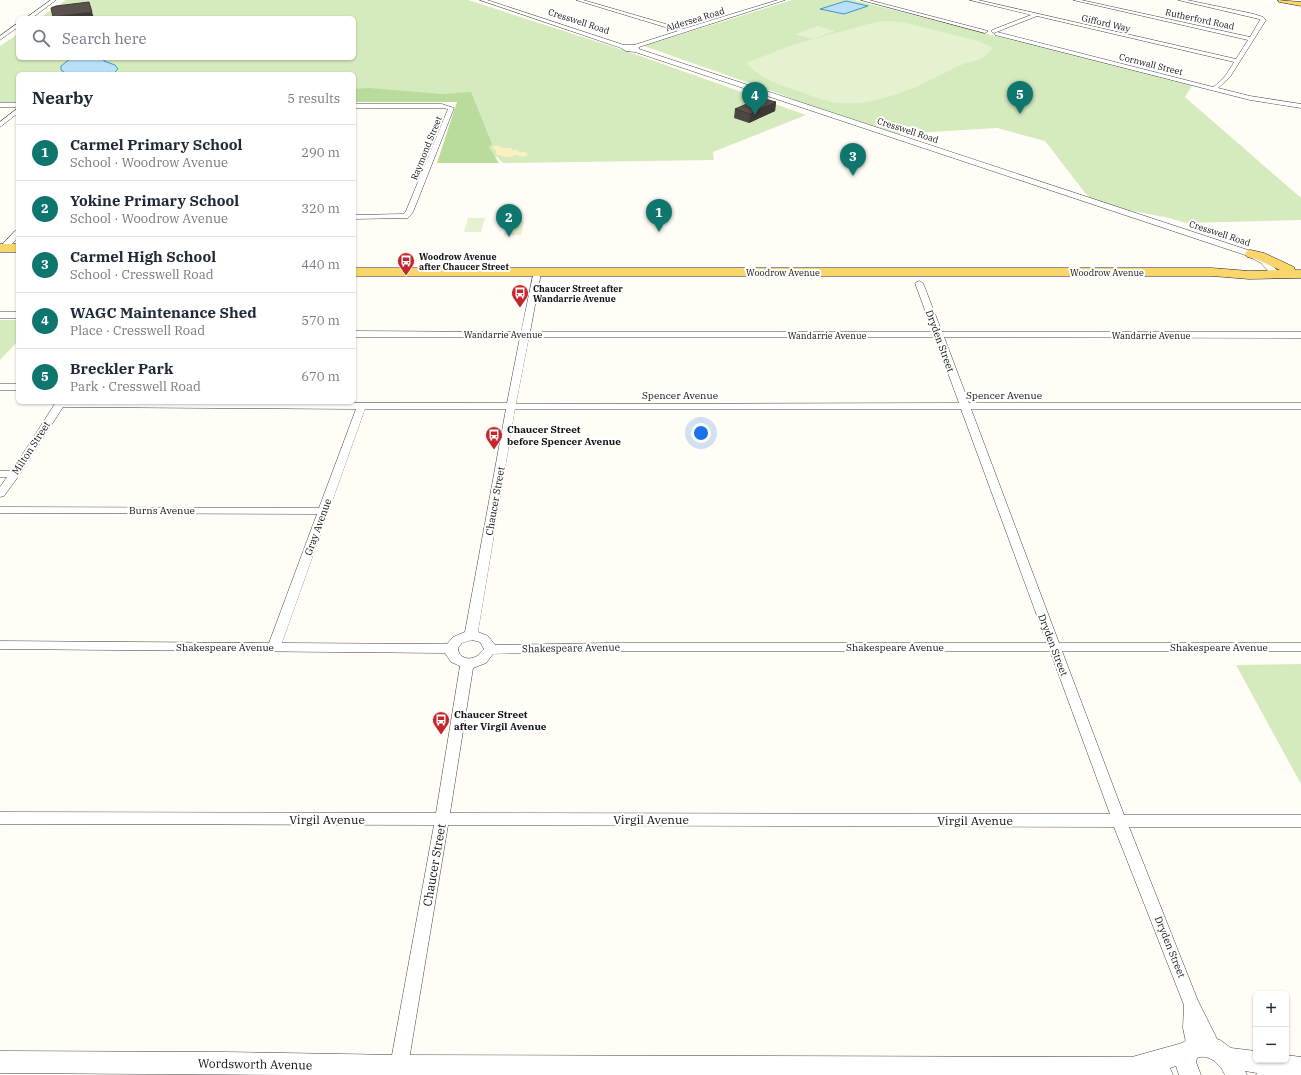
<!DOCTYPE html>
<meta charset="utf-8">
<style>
:root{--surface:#fff;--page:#f6f6f7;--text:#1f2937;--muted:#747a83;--line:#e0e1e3;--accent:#0f766e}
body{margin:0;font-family:"IBM Plex Serif",serif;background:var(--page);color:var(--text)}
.controls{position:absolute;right:12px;bottom:12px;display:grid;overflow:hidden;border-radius:6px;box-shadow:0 1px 3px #0004}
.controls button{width:36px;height:36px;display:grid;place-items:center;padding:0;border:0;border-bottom:1px solid var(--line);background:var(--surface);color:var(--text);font:20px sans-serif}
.you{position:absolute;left:701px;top:433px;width:14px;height:14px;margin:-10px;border:3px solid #fff;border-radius:50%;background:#1a73e8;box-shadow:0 0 0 6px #1a73e833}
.badge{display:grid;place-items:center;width:26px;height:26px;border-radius:50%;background:var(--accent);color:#fff;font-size:13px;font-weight:700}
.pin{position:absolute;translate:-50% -33px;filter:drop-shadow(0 1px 2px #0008)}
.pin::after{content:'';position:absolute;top:21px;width:14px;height:12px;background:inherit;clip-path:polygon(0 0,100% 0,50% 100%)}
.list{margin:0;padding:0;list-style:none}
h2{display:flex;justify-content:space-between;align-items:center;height:52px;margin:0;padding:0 16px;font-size:17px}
h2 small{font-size:13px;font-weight:400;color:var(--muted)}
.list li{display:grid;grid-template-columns:26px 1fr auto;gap:12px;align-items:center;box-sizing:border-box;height:56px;padding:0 16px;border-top:1px solid var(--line)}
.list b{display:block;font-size:15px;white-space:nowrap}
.list p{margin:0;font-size:13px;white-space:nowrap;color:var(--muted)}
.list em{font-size:13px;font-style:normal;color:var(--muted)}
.icon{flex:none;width:22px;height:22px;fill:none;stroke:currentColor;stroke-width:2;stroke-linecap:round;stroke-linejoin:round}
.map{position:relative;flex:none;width:1301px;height:1075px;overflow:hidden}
.search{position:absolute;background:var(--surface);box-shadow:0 1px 3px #0004;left:16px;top:16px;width:340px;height:44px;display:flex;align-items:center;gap:10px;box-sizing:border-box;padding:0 14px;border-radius:6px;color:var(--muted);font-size:15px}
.panel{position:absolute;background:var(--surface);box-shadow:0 1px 3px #0004;left:16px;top:72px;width:340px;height:332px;border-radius:6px}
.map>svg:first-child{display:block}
.green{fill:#d5ebbd}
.forest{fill:#b9dc9c}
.sand{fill:#fbeec1}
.pitch{fill:#e6f2cf}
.water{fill:#b9e0f7;stroke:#3f96cf}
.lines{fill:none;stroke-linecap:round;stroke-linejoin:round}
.minor-casing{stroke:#444;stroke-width:1}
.tertiary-casing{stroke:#444;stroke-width:1}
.primary-casing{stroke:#222;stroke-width:1}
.minor{fill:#fff;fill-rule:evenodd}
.tertiary{fill:#fff;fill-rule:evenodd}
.primary{fill:#f9d66b;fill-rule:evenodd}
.wall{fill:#4d4742}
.shaded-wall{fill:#3f3936}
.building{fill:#5a524d;stroke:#3f3936}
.labels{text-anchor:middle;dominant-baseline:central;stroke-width:4;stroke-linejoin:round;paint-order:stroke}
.far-street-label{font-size:9px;fill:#111;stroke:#fff}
.far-poi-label{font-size:9px;font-weight:bold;fill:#111;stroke:#fff;text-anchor:start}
.street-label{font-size:10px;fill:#111;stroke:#fff}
.poi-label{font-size:10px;font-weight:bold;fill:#111;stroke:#fff;text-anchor:start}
.near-street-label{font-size:12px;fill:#111;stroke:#fff}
</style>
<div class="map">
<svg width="1301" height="1075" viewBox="0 0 1301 1075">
<rect width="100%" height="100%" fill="#fffdf5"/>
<g class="green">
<path d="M66 0H468L626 51 806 115 713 152 714 160 503 163 497 157 482 153 464 100 354 101V74H18V102H0V46L18 34V58H354V18H40Z"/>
<path d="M792 0H854L1192 86 1185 97 1301 198V220L1186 223 1169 218 1098 204 1086 194 1045 141 997 128 897 134 810 106 775 92 644 46Z"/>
<path d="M0 320H18V341L0 360Z"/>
<path d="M1301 664V784L1236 665Z"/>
</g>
<path class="forest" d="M369 88 442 94 471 92 492 144 489 147 499 163H437L457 102H354V89Z"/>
<path class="sand" d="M496 145 504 148H512V150H518L519 152H526L528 154C524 159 521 156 516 155 514 155 512 157 510 157 505 157 500 156 496 154V150L492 148Z"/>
<g class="pitch">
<path d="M891 21 906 23 978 41 993 48C985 58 978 61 965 63 928 81 885 106 842 103 828 103 812 96 798 91 779 85 760 78 746 63L792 45 876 22Z"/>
<path d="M817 26 835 31 812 39 795 34Z"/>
<path d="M468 218H485L481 232H464Z"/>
<path d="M507 221H524L521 235H504Z"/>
</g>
<g class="water">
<path d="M846 1 868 6 844 14 820 9Z"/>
<path d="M71 58H103L104 61 115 65 118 69 113 74H67L61 70V66Z"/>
</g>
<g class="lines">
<g class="minor-casing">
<g id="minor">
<path d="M51 0H56L32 18H26Z"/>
<path d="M480 0H487L624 45H634L678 31 576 0H583L683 29 778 0H785L639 47V49L1254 252 1267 259 1280 274 1276 276H1273L1261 263 1248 256 635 52 626 51 621 48Z"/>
<path d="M861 0H869L988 31 985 33Z"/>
<path d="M970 0H978L1236 59 1248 40 1073 0H1081L1250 37 1260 20 1259 19 1178 0H1187L1254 14 1263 17 1266 20 1230 77 1218 88 1250 96 1301 104V108L1250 100 995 35 994 34 997 32 1213 87C1223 81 1228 72 1234 62L1037 16 994 33 992 32V30L1031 15Z"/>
<path d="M18 23V27L0 40V36Z"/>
<rect x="0" y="103" width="18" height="4"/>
<path d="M354 104H442L454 108 413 212 408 218 354 219V215L403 214 406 211 448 109 442 108H354Z"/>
<path d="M18 108V113L0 127V122Z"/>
<path d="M15 231H18V237L7 250H1V246Z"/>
<path d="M534 271H540L541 273 530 332H933L915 283 919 281 923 283 942 332H1301V338L944 337 969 403H1301V409H971L1059 643H1301V651H1062L1124 815H1301V827H1129L1198 1001 1221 1047 1219 1053 1213 1055 1207 1053 1202 1042V1046L1200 1052 1194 1054 1188 1052 1183 1028 1184 1005 1114 827 448 825 408 1066 405 1072 399 1075 393 1072 390 1066 434 825 0 824V812L436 813 460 666 451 662 445 653 0 649V641L269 643 317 514 0 513V507L319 508 356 409 63 407 20 474 4 496 0 497V487L7 477H0V471H12L56 402 507 403 520 337H354V331L521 332ZM529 337H935L959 403 516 404ZM365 409H506L465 632 453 637 447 644 282 643ZM515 409H961L1047 643H607L495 645 488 636 478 632ZM472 640 480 642 484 649C482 651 479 655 477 656 469 661 458 658 458 648L462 643ZM607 651H1050L1110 814 450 813 473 668 486 663 493 654Z"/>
<rect x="0" y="312" width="18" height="6"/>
<rect x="0" y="384" width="18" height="6"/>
</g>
</g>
<g class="tertiary-casing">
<path id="tertiary" d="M1202 1035 1220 1040 1231 1048 1256 1051V1060H1286V1055L1301 1057V1075H1256L1257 1073 1245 1071 1247 1075H1225C1221 1065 1209 1053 1197 1058L1196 1062 1201 1075H1179L1176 1066 1170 1068 1173 1075H291L0 1073V1051L225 1052 399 1055 1132 1057 1182 1043 1193 1036Z"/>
</g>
<g class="primary-casing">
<g id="primary">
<path d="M1278 0 1301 2V6L1279 2Z"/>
<rect x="0" y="244" width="18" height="8"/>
<path d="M1251 250 1264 253 1294 267 1295 270H1301V278L1249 279 1212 276H354V268H1212L1249 271 1280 270 1256 259 1247 257 1245 254 1247 251Z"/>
</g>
</g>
<use href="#minor" class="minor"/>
<use href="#tertiary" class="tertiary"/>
<use href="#primary" class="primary"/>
</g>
<path class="wall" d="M776 102 775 111 749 123 734 118 735 109Z"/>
<g class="shaded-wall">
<path d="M92 12 94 18H53V17Z"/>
<path d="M776 102 775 111 749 123 750 114Z"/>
</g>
<g class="building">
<path d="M89 2 92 12 53 17 51 8 56 6Z"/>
<path d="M761 98 776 102 750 114 735 109Z"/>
</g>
<defs>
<g id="bus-pin" transform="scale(0.9)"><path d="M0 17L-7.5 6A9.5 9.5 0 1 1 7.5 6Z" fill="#c4262e" stroke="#fff"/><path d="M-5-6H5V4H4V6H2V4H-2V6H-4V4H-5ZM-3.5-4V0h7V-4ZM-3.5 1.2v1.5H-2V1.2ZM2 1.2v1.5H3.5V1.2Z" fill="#fff"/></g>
</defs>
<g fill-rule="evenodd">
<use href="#bus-pin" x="406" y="261"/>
<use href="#bus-pin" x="520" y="293"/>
<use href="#bus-pin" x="494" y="435"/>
<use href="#bus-pin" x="441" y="720"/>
</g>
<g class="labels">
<g class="far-street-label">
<text transform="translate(695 19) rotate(-17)">Aldersea Road</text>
<text transform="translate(1200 19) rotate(12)">Rutherford Road</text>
<text transform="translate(579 21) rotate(18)">Cresswell Road</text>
<text transform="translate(1106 23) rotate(13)">Gifford Way</text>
<text transform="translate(1151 64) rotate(14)">Cornwall Street</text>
<text transform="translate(908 130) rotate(18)">Cresswell Road</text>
<text transform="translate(426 148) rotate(-68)">Raymond Street</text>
<text transform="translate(1220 233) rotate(18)">Cresswell Road</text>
<text x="783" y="272">Woodrow Avenue</text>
<text x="1107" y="272">Woodrow Avenue</text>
<text x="503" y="334">Wandarrie Avenue</text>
<text x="827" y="335">Wandarrie Avenue</text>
<text x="1151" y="335">Wandarrie Avenue</text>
</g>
<g class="far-poi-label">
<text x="419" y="256">Woodrow Avenue<tspan x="419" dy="10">after Chaucer Street</tspan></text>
<text x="533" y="288">Chaucer Street after<tspan x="533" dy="10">Wandarrie Avenue</tspan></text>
</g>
<g class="street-label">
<text transform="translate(940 341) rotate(70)">Dryden Street</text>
<text x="680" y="395">Spencer Avenue</text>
<text x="1004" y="395">Spencer Avenue</text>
<text transform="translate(31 448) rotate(-57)">Milton Street</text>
<text transform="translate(495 501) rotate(-80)">Chaucer Street</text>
<text x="162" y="510">Burns Avenue</text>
<text transform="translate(318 527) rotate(-70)">Gray Avenue</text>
<text transform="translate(1053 645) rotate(69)">Dryden Street</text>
<text x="225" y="647">Shakespeare Avenue</text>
<text x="895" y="647">Shakespeare Avenue</text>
<text x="1219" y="647">Shakespeare Avenue</text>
<text transform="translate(571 648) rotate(-1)">Shakespeare Avenue</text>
<text transform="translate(1170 947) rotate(68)">Dryden Street</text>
</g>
<g class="poi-label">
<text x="507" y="429">Chaucer Street<tspan x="507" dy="12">before Spencer Avenue</tspan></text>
<text x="454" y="714">Chaucer Street<tspan x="454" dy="12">after Virgil Avenue</tspan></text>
</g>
<g class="near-street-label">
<text x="327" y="819">Virgil Avenue</text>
<text x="651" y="819">Virgil Avenue</text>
<text x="975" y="820">Virgil Avenue</text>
<text transform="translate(434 865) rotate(-80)">Chaucer Street</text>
<text transform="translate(255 1064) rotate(1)">Wordsworth Avenue</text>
</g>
</g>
</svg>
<div class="controls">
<button>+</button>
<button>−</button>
</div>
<div class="you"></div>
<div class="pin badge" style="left:659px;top:232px">1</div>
<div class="pin badge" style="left:509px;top:237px">2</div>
<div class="pin badge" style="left:853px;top:176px">3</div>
<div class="pin badge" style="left:755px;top:115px">4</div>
<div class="pin badge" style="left:1020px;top:114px">5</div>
<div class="search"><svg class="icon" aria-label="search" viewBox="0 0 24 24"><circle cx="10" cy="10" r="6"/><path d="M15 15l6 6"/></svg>Search here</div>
<section class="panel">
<h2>Nearby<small>5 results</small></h2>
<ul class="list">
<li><span class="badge">1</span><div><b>Carmel Primary School</b><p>School · Woodrow Avenue</p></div><em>290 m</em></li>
<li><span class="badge">2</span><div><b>Yokine Primary School</b><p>School · Woodrow Avenue</p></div><em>320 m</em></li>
<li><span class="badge">3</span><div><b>Carmel High School</b><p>School · Cresswell Road</p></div><em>440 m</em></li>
<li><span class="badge">4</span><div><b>WAGC Maintenance Shed</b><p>Place · Cresswell Road</p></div><em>570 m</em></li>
<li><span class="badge">5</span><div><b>Breckler Park</b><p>Park · Cresswell Road</p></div><em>670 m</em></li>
</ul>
</section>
</div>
